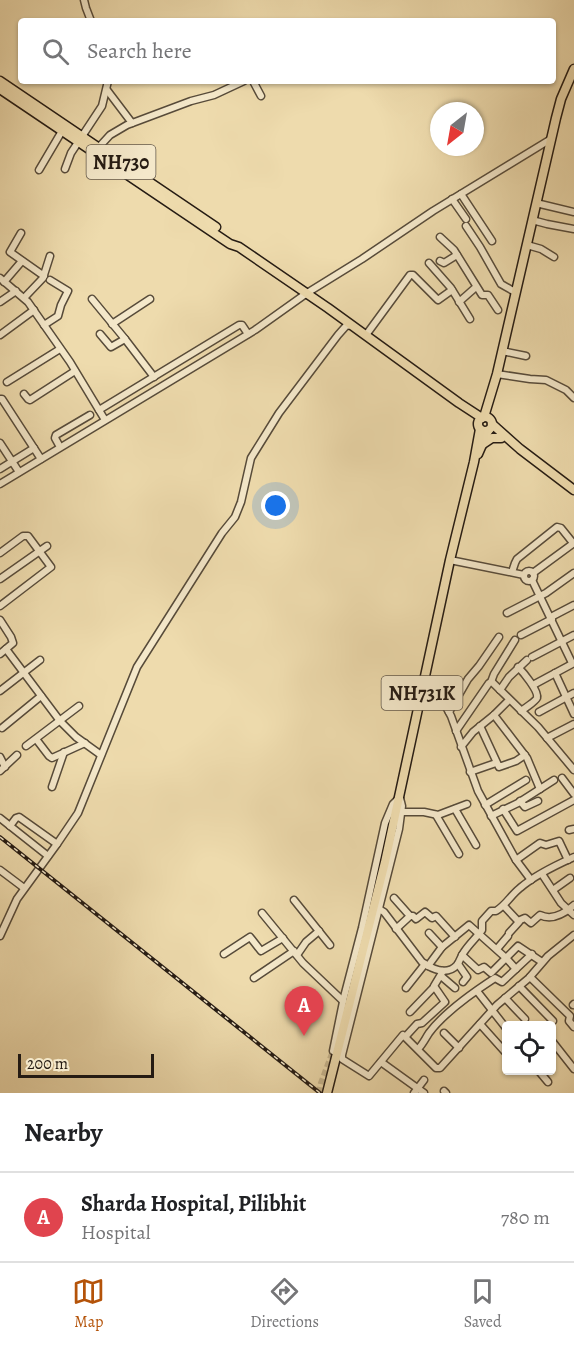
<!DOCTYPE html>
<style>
:root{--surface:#fff;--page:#f6f6f6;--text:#202124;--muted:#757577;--line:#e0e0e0;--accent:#b45309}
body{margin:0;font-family:Alegreya,serif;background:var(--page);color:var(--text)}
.controls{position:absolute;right:18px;bottom:18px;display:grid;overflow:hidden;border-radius:6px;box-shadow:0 2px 4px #0004}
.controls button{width:54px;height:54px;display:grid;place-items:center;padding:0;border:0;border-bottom:2px solid var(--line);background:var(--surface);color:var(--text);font:30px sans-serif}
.compass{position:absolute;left:430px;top:102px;width:54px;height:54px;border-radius:50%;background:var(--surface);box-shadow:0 2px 4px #0004;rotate:211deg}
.scale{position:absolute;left:18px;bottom:15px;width:136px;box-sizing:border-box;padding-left:6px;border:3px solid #251b13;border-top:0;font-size:16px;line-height:21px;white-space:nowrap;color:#251b13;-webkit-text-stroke:4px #f4e8ca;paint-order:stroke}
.you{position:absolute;left:276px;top:506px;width:21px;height:21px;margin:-15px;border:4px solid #fff;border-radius:50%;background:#1a73e8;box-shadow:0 0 0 9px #1a73e833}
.badge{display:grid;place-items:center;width:39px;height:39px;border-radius:50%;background:var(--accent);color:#fff;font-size:20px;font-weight:700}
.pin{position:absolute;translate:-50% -50px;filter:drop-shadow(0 2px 3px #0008)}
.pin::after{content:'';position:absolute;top:32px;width:21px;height:18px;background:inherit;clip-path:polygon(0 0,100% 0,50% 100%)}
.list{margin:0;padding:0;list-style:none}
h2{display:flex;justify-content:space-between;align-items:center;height:78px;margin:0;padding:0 24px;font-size:26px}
h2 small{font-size:20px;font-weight:400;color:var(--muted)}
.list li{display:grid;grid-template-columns:39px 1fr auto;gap:18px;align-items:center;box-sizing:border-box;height:90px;padding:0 24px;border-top:2px solid var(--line)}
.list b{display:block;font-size:22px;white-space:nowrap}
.list p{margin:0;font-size:20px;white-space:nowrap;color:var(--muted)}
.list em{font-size:20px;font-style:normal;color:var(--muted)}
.icon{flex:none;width:33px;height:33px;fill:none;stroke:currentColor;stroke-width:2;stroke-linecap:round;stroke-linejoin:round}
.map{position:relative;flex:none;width:574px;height:1093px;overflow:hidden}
.search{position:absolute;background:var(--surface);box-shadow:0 2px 4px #0004;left:18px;right:18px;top:18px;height:66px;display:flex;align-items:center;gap:15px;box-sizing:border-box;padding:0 21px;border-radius:6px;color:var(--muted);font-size:22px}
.sheet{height:168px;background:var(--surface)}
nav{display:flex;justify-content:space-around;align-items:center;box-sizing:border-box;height:84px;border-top:2px solid var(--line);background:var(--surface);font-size:16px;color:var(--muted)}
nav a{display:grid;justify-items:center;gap:3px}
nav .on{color:var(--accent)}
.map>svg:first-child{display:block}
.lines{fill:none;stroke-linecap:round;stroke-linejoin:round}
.minor-tunnel{stroke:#c6b58e;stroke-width:6;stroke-dasharray:6 3;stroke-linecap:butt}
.minor-casing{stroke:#574b3a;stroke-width:9}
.highway-casing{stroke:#251b13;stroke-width:11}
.minor{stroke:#f4e8ca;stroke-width:6}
.highway{stroke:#eedbad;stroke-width:8}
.rail-casing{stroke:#251b13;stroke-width:4}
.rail{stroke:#f4e8ca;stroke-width:1.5;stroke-dasharray:4.5;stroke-linecap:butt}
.labels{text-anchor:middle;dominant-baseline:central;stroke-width:5;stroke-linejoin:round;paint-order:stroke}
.shield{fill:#f4e8ca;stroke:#63584a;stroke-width:1.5}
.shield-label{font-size:20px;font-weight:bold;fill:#251b13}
</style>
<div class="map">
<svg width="574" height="1093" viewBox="0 0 574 1093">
<rect width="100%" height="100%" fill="#eedbad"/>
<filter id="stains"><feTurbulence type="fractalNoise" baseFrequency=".00333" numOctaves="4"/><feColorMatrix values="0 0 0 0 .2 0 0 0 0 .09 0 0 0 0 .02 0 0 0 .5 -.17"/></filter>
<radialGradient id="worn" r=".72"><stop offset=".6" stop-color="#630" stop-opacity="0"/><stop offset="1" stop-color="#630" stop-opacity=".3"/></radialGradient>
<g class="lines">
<path class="minor-tunnel" d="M319 1093 321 1083 333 1051"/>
<g class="minor-casing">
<g id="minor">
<path d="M84 0 86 8 91 21"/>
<path d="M253 81 261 96"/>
<path d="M107 90 132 123"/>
<path d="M99 147 110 135 127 125 191 101 214 95 244 81"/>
<path d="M65 169 71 153 102 106 108 81"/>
<path d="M39 170 62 131"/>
<path d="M461 194 492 241"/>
<path d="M452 199 466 219"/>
<path d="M536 203 574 212"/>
<path d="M532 220 547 224 574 229"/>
<path d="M466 226 480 247 501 284 515 292"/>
<path d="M21 233 10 252 44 276"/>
<path d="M440 237 454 250 482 295H488L498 310"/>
<path d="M527 245 541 249 554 257"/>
<path d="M440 261 444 263 457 255"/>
<path d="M429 263 451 288 470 319"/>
<path d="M0 278 28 302 70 362 105 420"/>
<path d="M4 282 22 261"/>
<path d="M24 298 43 278 50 256"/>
<path d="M92 299 125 339 154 377"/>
<path d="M0 302 16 291"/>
<path d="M459 302 476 287"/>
<path d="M112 324 150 299"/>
<path d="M44 325 58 316 61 305 68 291 50 280"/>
<path d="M100 334 111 347 125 339"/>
<path d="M0 335 34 310"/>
<path d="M366 335 410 275H413L438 300 452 290"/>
<path d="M502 351 526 356"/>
<path d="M497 374 530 379 546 380 566 390 574 398"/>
<path d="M7 382 60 349"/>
<path d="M24 394 28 399 30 400 75 371"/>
<path d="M0 399H2L41 459"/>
<path d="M99 410 239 325H242L248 334"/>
<path d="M0 443 19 472"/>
<path d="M60 447 55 438 56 435 90 415"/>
<path d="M0 469 34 448"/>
<path d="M0 484 255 330 307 293 362 259 433 211 551 139"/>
<path d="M0 553 23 536H28L51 567 0 606"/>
<path d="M450 560 524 575"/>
<circle cx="529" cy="576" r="5"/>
<path d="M512 572 515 563 517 559 557 527 561 528 573 543"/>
<path d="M533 573 574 543"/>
<path d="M0 579 47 546"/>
<path d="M532 580 572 663"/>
<path d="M507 613 546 593 574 573"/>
<path d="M551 617 574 605"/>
<path d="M0 620 11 637 13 643 0 654"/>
<path d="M521 635 552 619"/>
<path d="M6 649 60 721 76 737 101 755"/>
<path d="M532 657 574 635"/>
<path d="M518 667C523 672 539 691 537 698 537 700 524 709 521 711"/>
<path d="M555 673 574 714"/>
<path d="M425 679 433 683 436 688 451 716 478 791 516 860 531 880"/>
<path d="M491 682 494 674 515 640"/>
<path d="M533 685 574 663"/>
<path d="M500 690 509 677 527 660"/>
<path d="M0 691 40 660"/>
<path d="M449 712 468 679 479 666 499 637"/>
<path d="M539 712 574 693"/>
<path d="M494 715 527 758 540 789"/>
<path d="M480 726 499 767 516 761 525 755"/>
<path d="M2 728 41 696"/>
<path d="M456 731 489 683 492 682 538 727 574 770"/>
<path d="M547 738 574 724"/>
<path d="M36 739 49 756 52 758 85 743"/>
<path d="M26 746 79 706"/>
<path d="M461 747 473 732 494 715 509 700"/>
<path d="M0 757 5 767"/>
<path d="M0 771 17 755"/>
<path d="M470 772 496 763"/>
<path d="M562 778 574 794"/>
<path d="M52 787 64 752"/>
<path d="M400 798 402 806 399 829 342 1055V1059L369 1076 403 1035 436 1068H440L497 1005 529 978 548 956 574 935"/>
<path d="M520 801 525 807 538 801"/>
<path d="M485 805 526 780"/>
<path d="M455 809 476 845"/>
<path d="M503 809 517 831 574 800"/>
<path d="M401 812H424L438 815 467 804"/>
<path d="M436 815 459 854"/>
<path d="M491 816 518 803 554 780"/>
<path d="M0 818 48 856"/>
<path d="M10 826 16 818 19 817 57 844"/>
<path d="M569 830 574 829"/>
<path d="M516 860 540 843 546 845 559 841 568 860"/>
<path d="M0 870 24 888"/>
<path d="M542 874 561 903 574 915"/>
<path d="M553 890 570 878"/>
<path d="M394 898 410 916 396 929"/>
<path d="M294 900 330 945"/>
<path d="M504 906 518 921 525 918 531 923 540 915C552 921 565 913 574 905"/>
<path d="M379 909 384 912 422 962C432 969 447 976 457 965 460 961 461 956 464 952 469 944 476 938 482 930V921L491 911H496C506 905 511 895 520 888 535 875 556 865 574 857"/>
<path d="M262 913 303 963 343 1001"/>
<path d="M410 916H413L416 919 425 912 432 918 436 916 455 937"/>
<path d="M429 933 442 947"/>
<path d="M509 933 519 922"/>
<path d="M0 936 17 899 57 844 78 813 137 667 222 533 235 517 241 502 251 458 279 413 338 335 346 326 352 325"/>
<path d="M497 949 508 936"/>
<path d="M224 954 250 937 261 951 283 938"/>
<path d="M297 955 306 942 319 931"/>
<path d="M462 955 478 970 484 967 491 973 518 946 542 962"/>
<path d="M458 964 467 977 463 982"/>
<path d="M428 966 442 947 469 925 506 958 516 969"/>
<path d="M441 976 455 988"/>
<path d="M530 977 570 1016 569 1021 574 1027"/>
<path d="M254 978 294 951"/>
<path d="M519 986 553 1021"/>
<path d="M406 988 425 964"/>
<path d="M477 991 506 1028"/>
<path d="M505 998 525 1019"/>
<path d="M573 1005 574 1004"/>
<path d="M410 1012 434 987"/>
<path d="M480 1024 506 1053"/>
<path d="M444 1033 459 1048"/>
<path d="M406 1036 417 1024 422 1023 445 1002 434 986 443 971"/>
<path d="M552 1041 574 1069"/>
<path d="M418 1049C423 1044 425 1039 429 1033 443 1014 475 991 495 978L502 982 532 954"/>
<path d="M333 1051 344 997 362 928 385 823 393 804 397 800"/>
<path d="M381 1062 424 1093"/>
<path d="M538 1070 548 1082"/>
<path d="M444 1091 446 1093"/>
<path d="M414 1093 424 1080"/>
</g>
</g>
<g class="highway-casing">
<g id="highway">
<path d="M0 81 216 227"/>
<path d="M0 89 230 244 239 247 328 308 459 403 482 418"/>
<circle cx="485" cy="424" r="7"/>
<path d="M484 417 497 374 556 118 561 99 574 69"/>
<path d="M492 424 520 449 574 490"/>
<path d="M483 444 492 438H501"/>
<path d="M478 454 488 431"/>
<path d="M327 1093 385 862 450 560 474 462 480 429"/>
</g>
</g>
<use href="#minor" class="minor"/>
<use href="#highway" class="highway"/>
<g class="rail-casing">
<path id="rail" d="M0 837 320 1093"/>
</g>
<use href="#rail" class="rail"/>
</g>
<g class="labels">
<g class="shield">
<rect x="86.5" y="145" width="69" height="34" rx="4.5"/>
<rect x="381.5" y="676" width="81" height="34" rx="4.5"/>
</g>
<g class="shield-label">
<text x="121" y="162">NH730</text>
<text x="422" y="693">NH731K</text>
</g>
</g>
<rect width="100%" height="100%" filter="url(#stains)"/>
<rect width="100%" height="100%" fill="url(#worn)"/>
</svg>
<div class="controls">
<button><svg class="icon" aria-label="locate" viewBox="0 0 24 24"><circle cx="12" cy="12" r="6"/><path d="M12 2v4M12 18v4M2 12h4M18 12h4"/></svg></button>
</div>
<svg class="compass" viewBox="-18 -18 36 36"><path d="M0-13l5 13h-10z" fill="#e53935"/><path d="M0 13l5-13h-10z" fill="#757577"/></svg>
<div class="scale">200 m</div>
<div class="you"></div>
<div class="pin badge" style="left:304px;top:1036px;background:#e0444e">A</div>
<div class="search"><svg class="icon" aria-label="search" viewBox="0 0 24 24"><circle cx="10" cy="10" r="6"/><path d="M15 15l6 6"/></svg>Search here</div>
</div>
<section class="sheet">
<h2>Nearby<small></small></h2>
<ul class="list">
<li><span class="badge" style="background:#e0444e">A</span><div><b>Sharda Hospital, Pilibhit</b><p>Hospital</p></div><em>780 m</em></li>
</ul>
</section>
<nav>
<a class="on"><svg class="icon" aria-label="map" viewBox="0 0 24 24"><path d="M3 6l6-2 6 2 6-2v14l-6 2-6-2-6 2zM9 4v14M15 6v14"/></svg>Map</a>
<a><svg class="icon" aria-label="directions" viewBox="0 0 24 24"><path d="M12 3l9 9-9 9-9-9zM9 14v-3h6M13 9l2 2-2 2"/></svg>Directions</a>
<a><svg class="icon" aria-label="saved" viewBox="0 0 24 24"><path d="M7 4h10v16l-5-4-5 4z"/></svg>Saved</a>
</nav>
